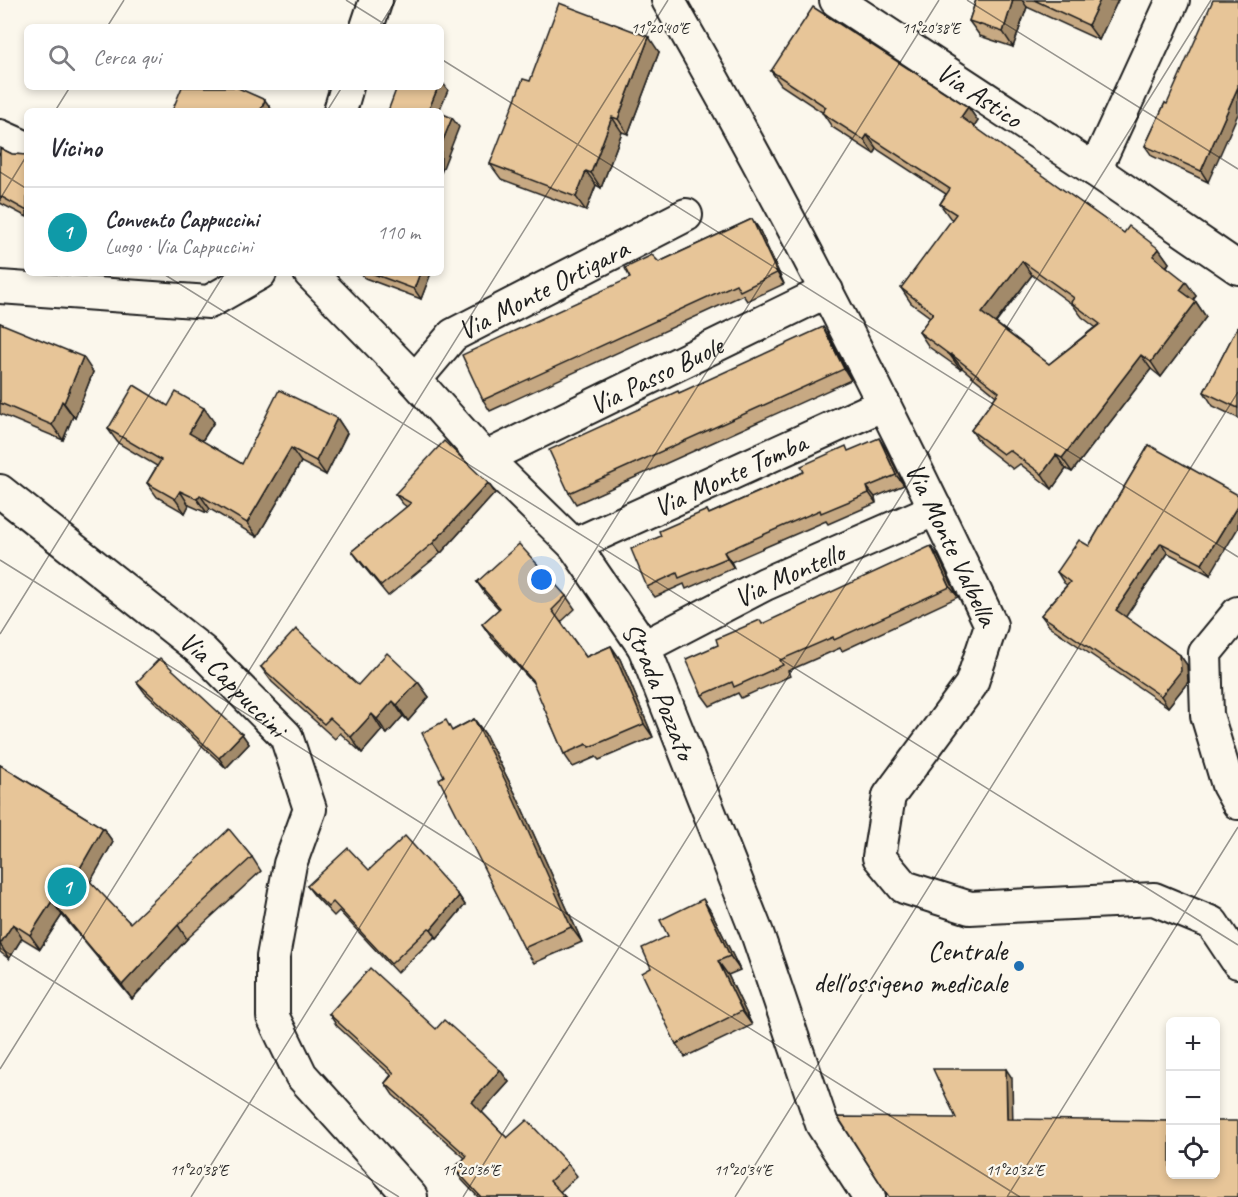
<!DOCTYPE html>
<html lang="it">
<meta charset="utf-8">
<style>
:root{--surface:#fff;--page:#f2f2f3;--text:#2b2b33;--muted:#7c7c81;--line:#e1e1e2;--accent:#1a73e8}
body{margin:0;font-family:Caveat,sans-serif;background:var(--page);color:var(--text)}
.controls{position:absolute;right:18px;bottom:18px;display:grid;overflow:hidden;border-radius:9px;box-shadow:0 3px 9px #0003}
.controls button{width:54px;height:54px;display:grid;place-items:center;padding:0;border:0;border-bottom:2px solid var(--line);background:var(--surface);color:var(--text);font:30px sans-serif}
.you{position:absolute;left:542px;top:580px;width:21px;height:21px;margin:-15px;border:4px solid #fff;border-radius:50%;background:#1a73e8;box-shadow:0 0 0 9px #1a73e833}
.badge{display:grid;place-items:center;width:39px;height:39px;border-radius:50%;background:var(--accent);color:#fff;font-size:20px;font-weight:700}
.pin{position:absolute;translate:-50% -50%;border:3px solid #fff;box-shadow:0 2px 6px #0006}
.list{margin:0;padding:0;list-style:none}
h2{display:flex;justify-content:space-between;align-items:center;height:78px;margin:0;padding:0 24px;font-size:26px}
h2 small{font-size:20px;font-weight:400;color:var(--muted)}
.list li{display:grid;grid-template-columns:39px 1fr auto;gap:18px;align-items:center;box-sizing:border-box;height:90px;padding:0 24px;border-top:2px solid var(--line)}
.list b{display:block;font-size:22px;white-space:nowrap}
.list p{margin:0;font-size:20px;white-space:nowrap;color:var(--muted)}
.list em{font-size:20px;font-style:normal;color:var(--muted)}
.icon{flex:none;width:33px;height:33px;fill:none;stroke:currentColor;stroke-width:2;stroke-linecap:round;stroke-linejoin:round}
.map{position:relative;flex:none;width:1238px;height:1197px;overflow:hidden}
.search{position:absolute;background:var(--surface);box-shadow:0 3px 9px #0003;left:24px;top:24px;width:420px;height:66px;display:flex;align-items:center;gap:15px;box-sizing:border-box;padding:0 21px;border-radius:9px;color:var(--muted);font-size:22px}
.panel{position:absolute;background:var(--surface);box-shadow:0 3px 9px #0003;left:24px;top:108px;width:420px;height:168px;border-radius:9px}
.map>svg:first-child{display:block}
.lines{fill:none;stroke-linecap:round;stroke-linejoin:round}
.street-casing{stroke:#1c1c1c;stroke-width:36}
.street{stroke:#fbf7ec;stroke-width:32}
.wall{fill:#c7a983;stroke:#1c1c1c;stroke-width:1.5;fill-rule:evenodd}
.shaded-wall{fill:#a28a6a;stroke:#1c1c1c;stroke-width:1.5}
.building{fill:#e7c598;stroke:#1c1c1c;stroke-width:1.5;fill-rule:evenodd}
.ticks{fill:none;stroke:#1c1c1c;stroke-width:1.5;stroke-opacity:0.45}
.poi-dot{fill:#1f6fb2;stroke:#fbf7ec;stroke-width:2}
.labels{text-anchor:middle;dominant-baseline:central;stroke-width:4.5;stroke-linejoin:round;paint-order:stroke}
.street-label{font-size:28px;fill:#1c1c1c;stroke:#fbf7ec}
.poi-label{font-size:28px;fill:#1c1c1c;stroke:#fbf7ec;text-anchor:end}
.ticks-label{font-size:15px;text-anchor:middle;fill:#1c1c1c;stroke:#fbf7ec;stroke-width:4.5;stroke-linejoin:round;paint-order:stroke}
</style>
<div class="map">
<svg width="1238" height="1197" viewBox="0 0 1238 1197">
<rect width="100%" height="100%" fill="#fbf7ec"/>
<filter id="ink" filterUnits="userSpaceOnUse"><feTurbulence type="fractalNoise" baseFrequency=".0167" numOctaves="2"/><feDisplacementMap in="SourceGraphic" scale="12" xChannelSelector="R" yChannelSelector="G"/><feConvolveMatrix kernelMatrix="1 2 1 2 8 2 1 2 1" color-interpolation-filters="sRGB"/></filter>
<g filter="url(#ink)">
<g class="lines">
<g class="street-casing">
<g id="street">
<path id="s1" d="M668 0C785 204 891 413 991 625L971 685 889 796 879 857 904 887 970 908 1154 899 1212 923 1238 962"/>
<path id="s2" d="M836 0 1095 170 1238 268"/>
<path d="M367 27 376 0"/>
<path d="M340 111 347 87"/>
<path d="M0 136 27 148"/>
<path d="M1095 170 1173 0"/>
<path id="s3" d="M310 273 415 380 485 458 574 545 644 647 757 933 822 1124 869 1197"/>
<path d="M0 287 209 302 260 273"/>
<path id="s4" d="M415 380 453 335 686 215"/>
<path id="s5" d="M485 458 827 291"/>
<path id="s6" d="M0 491 202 651 286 736 310 809 290 864 273 957V1017L301 1075 411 1197"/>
<path id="s7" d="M574 545 884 404"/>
<path d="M1238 613 1205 653 1207 715 1228 785 1238 803"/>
<path id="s8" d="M644 647 765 584 936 509"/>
</g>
</g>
<use href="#street" class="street"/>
</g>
<g class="wall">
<path d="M976 0H1118L1099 40 1027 7 1013 47 980 36 969 21Z"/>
<path d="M659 52 628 134 622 132 601 188 596 185 586 211 501 179 490 164 530 81Z"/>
<path d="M771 71 968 107 978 121 974 127 1124 233 1159 249 1169 263 1167 267 1196 296 1193 300 1196 302 1206 317 1161 377 1151 369 1072 472 1066 469 1052 489 1020 464 1013 469 981 444 971 430 996 396 962 368 960 369 929 347 919 332 930 317 911 303 901 288 953 220 950 218 940 204 946 194 877 149 874 154 832 127 822 112 781 85ZM1032 275 1073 305 1082 317 1095 327 1049 364 996 323Z"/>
<path d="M1165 103 1208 182 1152 156 1145 146Z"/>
<path d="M0 148 12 154 27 155V217L0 203Z"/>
<path d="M752 219 759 229 784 284 747 301 743 295 490 411 483 400 630 278 659 262Z"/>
<path d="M361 273H431L421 299 365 278Z"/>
<path d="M0 323 93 372 75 418 73 416 63 440 0 414Z"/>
<path d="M1238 326V418L1213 406 1204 392Z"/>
<path d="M830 338 851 380 576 504 569 493 679 393Z"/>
<path d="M168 406 214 422 202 441 242 464 337 418 347 433 326 475 301 462 257 537 210 509 207 513 189 505 185 513 157 497 147 483 157 466 118 443 108 429Z"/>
<path d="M1149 445 1210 575 1168 553 1125 617 1180 655 1187 665 1188 682 1168 707 1049 626 1041 615 1067 585 1064 583 1057 572 1089 546Z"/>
<path d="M886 449 904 485 875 497 876 503 828 524 826 521 731 562 734 568 686 589 684 584 655 597 647 587 661 536 707 510 709 514 850 451Z"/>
<path d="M488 483 495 493 441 553 388 596 360 562 352 551 407 507 403 504 395 494Z"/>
<path d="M938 556 958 597 842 651 840 648 788 671 790 676 741 698 738 693 710 706 702 695 718 645 763 624Z"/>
<path d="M477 582 566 596 575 609 561 622 586 657 611 646 620 659 653 737 599 760 596 757 573 767 564 754 535 685 491 637 482 624 499 609 486 595Z"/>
<path d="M261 667 358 685 418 682 429 697 408 721 403 716 387 734 382 730 362 753 340 733 335 739 272 682Z"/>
<path d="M137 682 242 734 249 744 226 768 145 693Z"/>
<path d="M474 719 485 734 516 795 582 942 534 963 524 948 444 776 453 730Z"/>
<path d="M0 765 103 828 113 842 90 882 130 923 252 857 261 871 187 939 132 999 62 915 40 949 22 938 9 959 0 952Z"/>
<path d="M369 870 459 896 465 905 437 938 435 937 397 973 339 911 334 916 314 895 307 886Z"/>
<path d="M712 913 740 970 728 975 752 1025 685 1057 676 1044 651 968 668 936Z"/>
<path d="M329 1014 436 1029 500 1070 509 1082 482 1112 507 1138 568 1164 577 1176 560 1192 565 1197H478L462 1180 454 1168 465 1158 393 1095 385 1083 391 1075 337 1026Z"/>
</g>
<g class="shaded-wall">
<path d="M1013 0H1022L1027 7 1013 47 1003 32Z"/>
<path d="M1100 0H1118L1099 40 1088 25Z"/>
<path d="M649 37 659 52 628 134 618 119Z"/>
<path d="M441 80 448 90 439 111H431L429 109 438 87H441Z"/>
<path d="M1238 87V114L1208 182 1201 171Z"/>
<path d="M265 100 272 110V111H260Z"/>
<path d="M968 107 978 121 971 132 961 117Z"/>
<path d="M612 117 622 132 601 188 591 173Z"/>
<path d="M452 118 459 127 441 173V145Z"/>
<path d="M867 135 877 149 874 154 864 140Z"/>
<path d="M586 171 596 185 586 211 576 197Z"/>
<path d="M752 219 759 229 784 284 777 273Z"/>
<path d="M1159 249 1169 263 1163 271 1153 256Z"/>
<path d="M1022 261 1032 275 992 327 982 313Z"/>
<path d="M420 273H431L421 299 414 289Z"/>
<path d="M1186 282 1196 296 1190 305 1180 290Z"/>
<path d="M1196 302 1206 317 1161 377 1151 362Z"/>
<path d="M823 327 830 338 851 380 844 369Z"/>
<path d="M951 354 962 368 960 369 950 355Z"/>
<path d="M1141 355 1151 369 1072 472 1062 458Z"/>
<path d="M83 357 93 372 75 418 64 403Z"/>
<path d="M62 401 73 416 63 440 52 425Z"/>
<path d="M204 408 214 422 198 447 189 433Z"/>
<path d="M337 418 347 433 326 475 316 461Z"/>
<path d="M879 438 886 449 904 485 896 475Z"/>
<path d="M291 448 301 462 257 537 247 523Z"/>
<path d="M1056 455 1066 469 1052 489 1042 474Z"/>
<path d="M488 483 495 493 441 553 433 543Z"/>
<path d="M867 487 875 497 876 503 869 493Z"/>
<path d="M180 491 189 505 185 513 175 499Z"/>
<path d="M200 495 210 509 207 513 197 499Z"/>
<path d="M1238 505V528L1210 575 1202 564Z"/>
<path d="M1161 543 1168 553 1123 621 1116 610Z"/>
<path d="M931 546 938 556 958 597 950 587Z"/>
<path d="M724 552 731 562 734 568 727 558Z"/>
<path d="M611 646 620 659 653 737 644 724Z"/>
<path d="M1180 655 1187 665 1188 682 1168 707 1161 696Z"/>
<path d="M418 682 429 697 408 721 397 705Z"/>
<path d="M393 701 403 716 387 734 377 719Z"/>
<path d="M372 714 382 730 362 753 351 737Z"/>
<path d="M474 719 485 734 516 795 582 942 571 927Z"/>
<path d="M242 734 249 744 226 768 219 758Z"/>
<path d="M103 828 113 842 89 884 79 870Z"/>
<path d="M459 896 465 905 437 938 431 929Z"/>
<path d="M703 899 712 913 740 970 730 956Z"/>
<path d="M52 901 62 915 40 949 30 935Z"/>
<path d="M13 924 22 938 9 959 0 944Z"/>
<path d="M178 925 187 939 132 999 122 985Z"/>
<path d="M718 961 728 975 752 1025 742 1011Z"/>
<path d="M1006 1069 1012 1078 1013 1128 1007 1119Z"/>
<path d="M500 1070 509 1082 480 1114 472 1102Z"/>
</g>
<g class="building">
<path d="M976 0H1013L1003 32 969 21Z"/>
<path d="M1034 0H1100L1088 25Z"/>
<path d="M1213 0H1238V87L1201 171 1145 146 1165 103 1167 104Z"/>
<path d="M559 3 649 37 618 119 612 117 591 173 586 171 576 197 490 164 523 79 530 81Z"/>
<path d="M813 7 968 107 961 117 1124 233 1129 226 1159 249 1153 256 1186 282 1180 290 1196 302 1151 362 1141 355 1062 458 1056 455 1042 474 1009 450 1003 454 971 430 999 392 951 354 950 355 919 332 933 313 901 288 956 214 940 204 950 189 867 135 864 140 822 113 826 107 771 71ZM1022 261 1074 298 1071 302 1100 324 1049 364 982 313Z"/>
<path d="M182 87H236L265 100 260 111H172Z"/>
<path d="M397 87H438L429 109 435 111H388Z"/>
<path d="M441 113 452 118 441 145Z"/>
<path d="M0 148 12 154 27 155V211L0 196Z"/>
<path d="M752 219 777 273 740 291 736 284 483 400 462 355 630 278 625 268 652 255 659 262Z"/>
<path d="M371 273H420L414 289Z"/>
<path d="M0 323 83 357 64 403 62 401 52 425 0 403Z"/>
<path d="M1238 326V408L1204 392Z"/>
<path d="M823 327 844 369 569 493 549 450 678 391 679 393Z"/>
<path d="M134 385 168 406 176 392 204 408 189 433 242 464 279 390 337 418 316 461 291 448 247 523 200 495 197 499 180 491 175 499 147 483 161 460 108 429Z"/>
<path d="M879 438 896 475 867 487 869 493 821 513 820 510 724 552 727 558 679 578 677 573 647 587 631 549 661 536 659 531 707 510 709 514 804 472 801 466 846 446 848 451Z"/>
<path d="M444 441 488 483 433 543 381 586 352 551 411 503 395 494Z"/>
<path d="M1149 445 1238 495V505L1202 564 1161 543 1116 610 1180 655 1181 671 1161 696 1041 615 1070 582 1057 572 1079 540 1089 546Z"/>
<path d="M519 544 566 596 552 610 586 657 611 646 644 724 590 747 587 744 564 754 532 680 482 624 500 608 477 582Z"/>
<path d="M931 546 950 587 834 640 833 637 780 660 783 665 734 687 732 682 702 695 686 659 718 645 716 639 760 620 762 624Z"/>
<path d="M296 629 358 685 387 653 418 682 397 705 393 701 377 719 372 714 351 737 330 718 324 724 261 667Z"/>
<path d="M160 658 242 734 219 758 137 682Z"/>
<path d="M474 719 505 780 571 927 524 948 439 779 444 776 422 733 446 720 452 731Z"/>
<path d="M0 765 103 828 79 870 130 923 229 829 252 857 178 925 122 985 52 901 30 935 13 924 0 944Z"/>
<path d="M405 836 459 896 431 929 429 928 391 964 333 902 328 907 307 886 348 848 369 870Z"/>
<path d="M703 899 730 956 718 961 742 1011 676 1044 642 973 651 968 642 948 668 936 660 920Z"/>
<path d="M370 968 436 1029 444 1020 500 1070 472 1102 507 1138 527 1120 568 1164 550 1181 565 1197H481L454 1168 467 1156 385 1083 394 1073 329 1014Z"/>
<path d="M933 1069H1006L1007 1119 1170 1121V1174H1215V1121H1238V1197H889L838 1117 956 1118Z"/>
</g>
</g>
<path class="ticks" d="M346 0 389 27M967 0 1238 169M107 27 124 0M379 27 396 0M441 59 1238 557M55 111 70 87M327 111 342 87M0 172 27 189M0 199 27 155M162 273 1238 945M0 560 1020 1197M0 634 225 273M0 948 399 1197M0 1069 668 0M191 1197 939 0M463 1197 1211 0M735 1197 1238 392M1007 1197 1238 827"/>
<circle class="poi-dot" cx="1019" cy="966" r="6"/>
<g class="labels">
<g class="street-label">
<text stroke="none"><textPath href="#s2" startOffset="172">Via Astico</textPath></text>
<text stroke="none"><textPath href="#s4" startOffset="160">Via Monte Ortigara</textPath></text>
<text stroke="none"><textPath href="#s5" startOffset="190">Via Passo Buole</textPath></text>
<text stroke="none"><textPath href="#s7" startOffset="171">Via Monte Tomba</textPath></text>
<text stroke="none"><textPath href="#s1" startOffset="614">Via Monte Valbella</textPath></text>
<text stroke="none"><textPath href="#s8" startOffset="162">Via Montello</textPath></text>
<text stroke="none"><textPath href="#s6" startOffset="303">Via Cappuccini</textPath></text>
<text stroke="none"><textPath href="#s3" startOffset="549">Strada Pozzato</textPath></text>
</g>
<g class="poi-label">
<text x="1007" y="950">Centrale<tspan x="1007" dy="32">dell'ossigeno medicale</tspan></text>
</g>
</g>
<g class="ticks-label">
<text x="660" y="33">11°20'40"E</text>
<text x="931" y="33">11°20'38"E</text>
<text x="199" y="1175">11°20'38"E</text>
<text x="471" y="1175">11°20'36"E</text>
<text x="743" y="1175">11°20'34"E</text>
<text x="1015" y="1175">11°20'32"E</text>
</g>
</svg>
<div class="controls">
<button>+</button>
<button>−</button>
<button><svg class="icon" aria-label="locate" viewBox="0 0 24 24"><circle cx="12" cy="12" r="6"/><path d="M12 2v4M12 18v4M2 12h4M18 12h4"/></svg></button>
</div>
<div class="you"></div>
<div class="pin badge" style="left:67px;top:887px;background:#0f9aa8">1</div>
<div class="search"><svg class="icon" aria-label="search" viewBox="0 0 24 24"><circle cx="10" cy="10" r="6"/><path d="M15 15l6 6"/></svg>Cerca qui</div>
<section class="panel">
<h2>Vicino<small></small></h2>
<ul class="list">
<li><span class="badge" style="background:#0f9aa8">1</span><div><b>Convento Cappuccini</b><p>Luogo · Via Cappuccini</p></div><em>110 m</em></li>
</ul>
</section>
</div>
